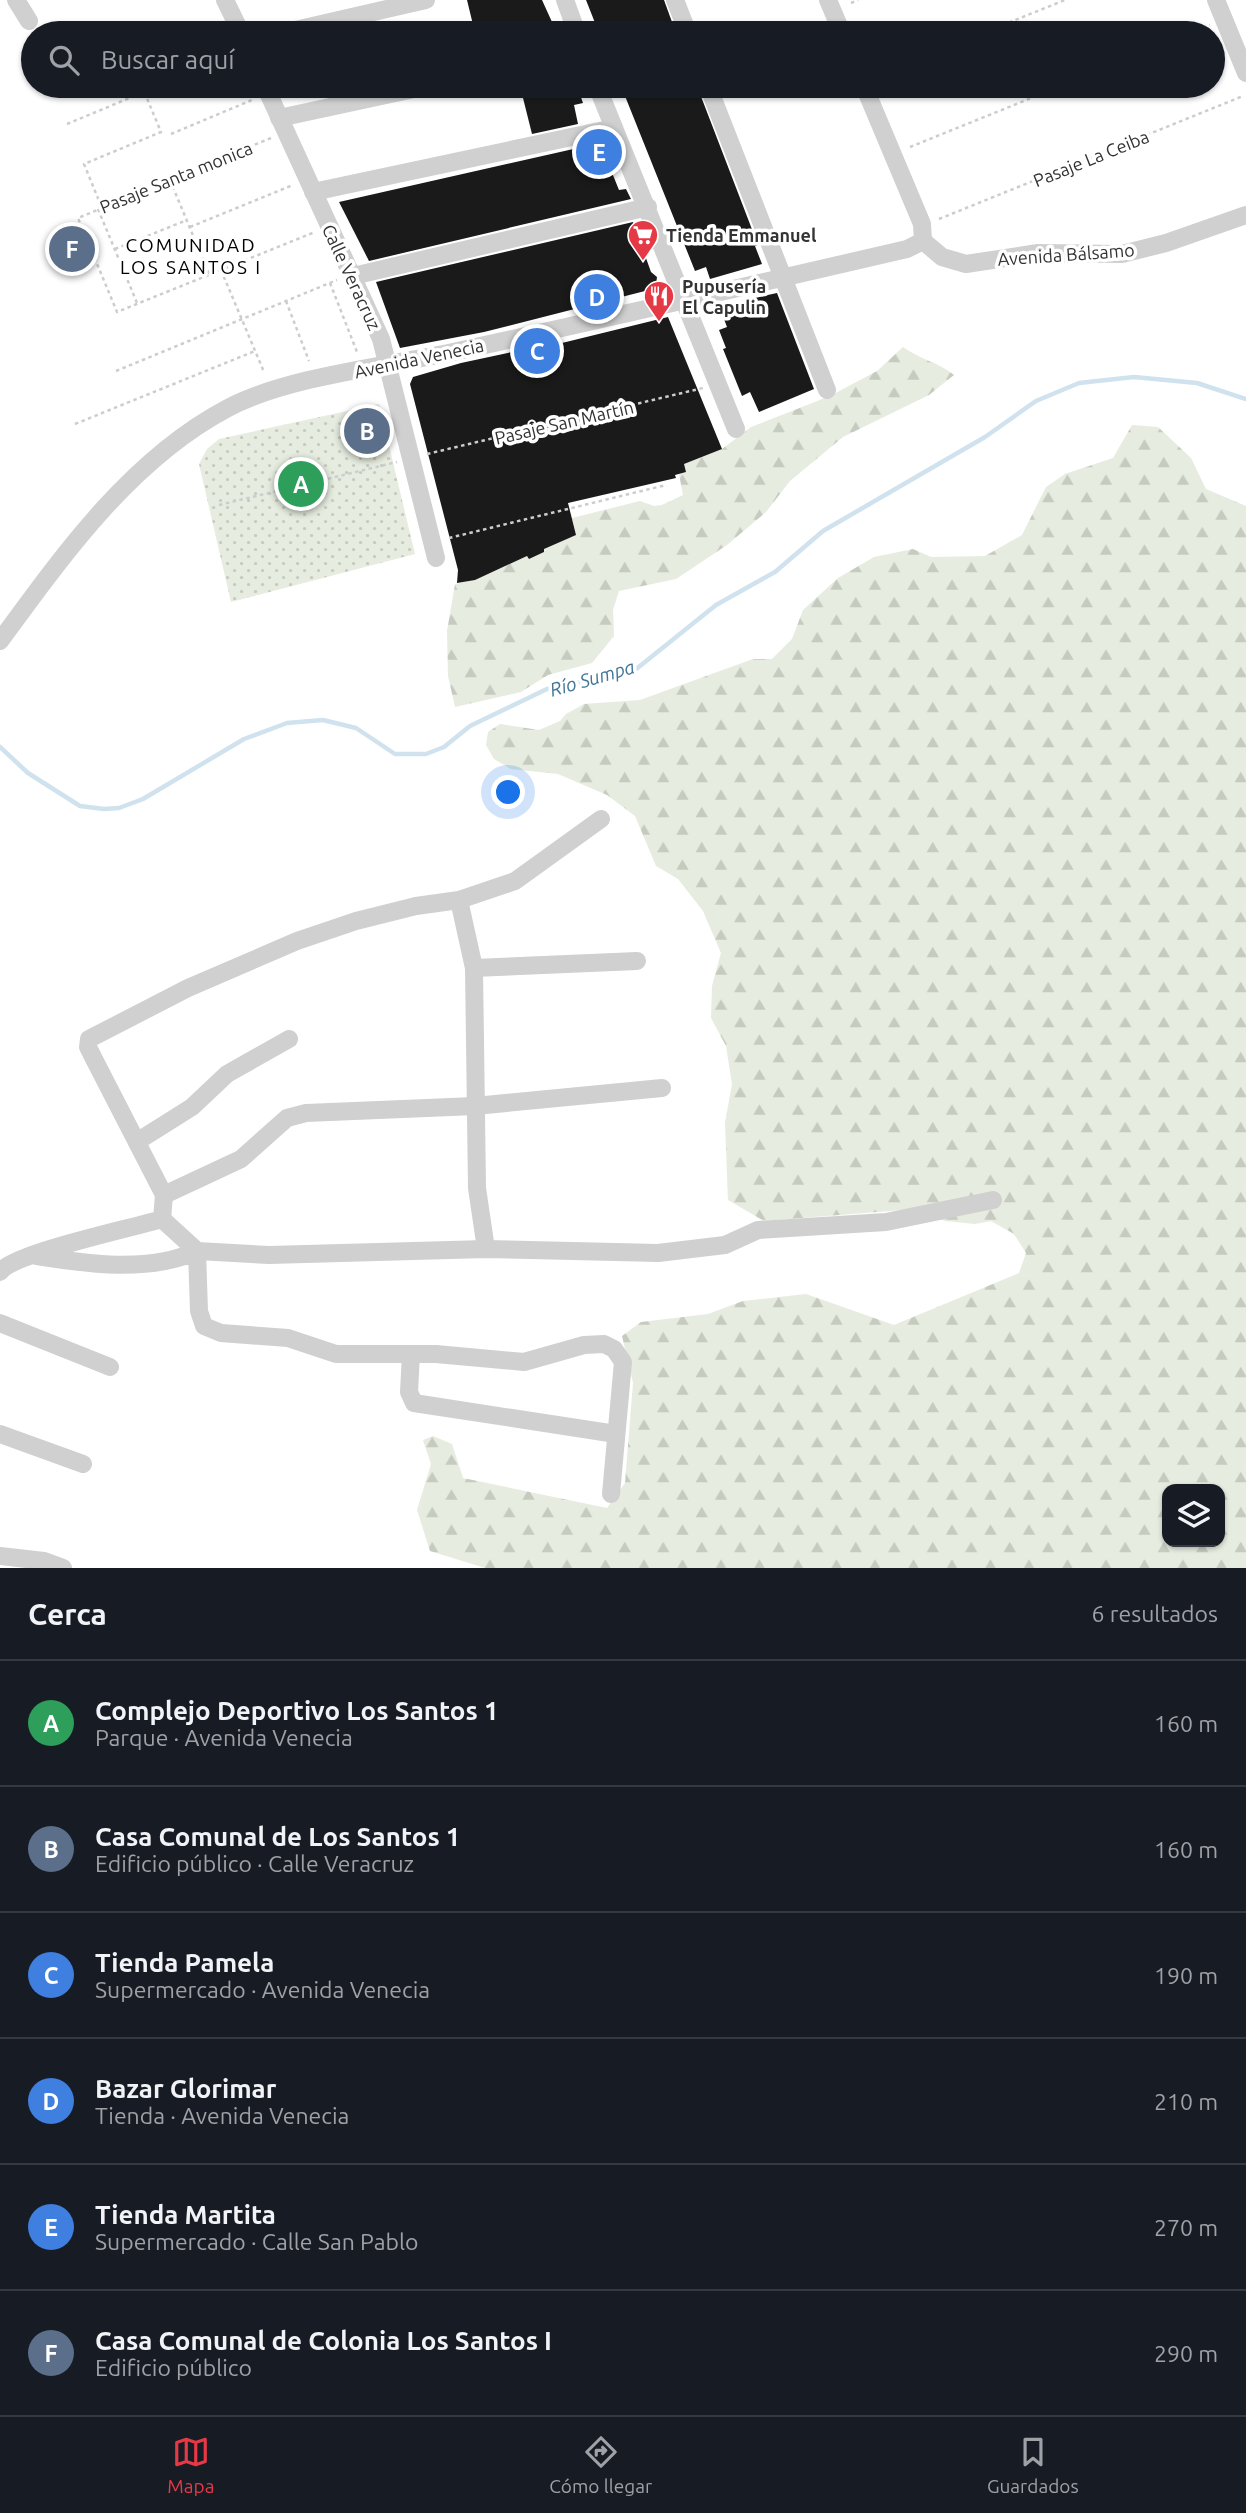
<!DOCTYPE html>
<html lang="es">
<meta charset="utf-8">
<style>
:root{--surface:#171b24;--page:#242831;--text:#f1f3f6;--muted:#9ea1a6;--line:#363941;--accent:#e63946}
body{margin:0;font-family:Ubuntu,sans-serif;background:var(--page);color:var(--text)}
.controls{position:absolute;right:21px;bottom:21px;display:grid;overflow:hidden;border-radius:14px;box-shadow:0 2px 5px #0004}
.controls button{width:63px;height:63px;display:grid;place-items:center;padding:0;border:0;border-bottom:2px solid var(--line);background:var(--surface);color:var(--text);font:35px sans-serif}
.you{position:absolute;left:509px;top:793px;width:24px;height:24px;margin:-18px;border:5px solid #fff;border-radius:50%;background:#1a73e8;box-shadow:0 0 0 10px #1a73e833}
.badge{display:grid;place-items:center;width:46px;height:46px;border-radius:50%;background:var(--accent);color:#fff;font-size:23px;font-weight:700}
.pin{position:absolute;translate:-50% -50%;border:4px solid #fff;box-shadow:0 2px 7px #0006}
.list{margin:0;padding:0;list-style:none}
h2{display:flex;justify-content:space-between;align-items:center;height:91px;margin:0;padding:0 28px;font-size:30px}
h2 small{font-size:23px;font-weight:400;color:var(--muted)}
.list li{display:grid;grid-template-columns:46px 1fr auto;gap:21px;align-items:center;box-sizing:border-box;height:126px;padding:0 28px;border-top:2px solid var(--line)}
.list b{display:block;font-size:26px;white-space:nowrap}
.list p{margin:0;font-size:23px;white-space:nowrap;color:var(--muted)}
.list em{font-size:23px;font-style:normal;color:var(--muted)}
.icon{flex:none;width:38px;height:38px;fill:none;stroke:currentColor;stroke-width:2;stroke-linecap:round;stroke-linejoin:round}
.map{position:relative;flex:none;width:1246px;height:1568px;overflow:hidden}
.search{position:absolute;background:var(--surface);box-shadow:0 2px 5px #0004;left:21px;right:21px;top:21px;height:77px;display:flex;align-items:center;gap:18px;box-sizing:border-box;padding:0 24px;border-radius:38px;color:var(--muted);font-size:26px}
.sheet{height:847px;background:var(--surface)}
nav{display:flex;justify-content:space-around;align-items:center;box-sizing:border-box;height:98px;border-top:2px solid var(--line);background:var(--surface);font-size:19px;color:var(--muted)}
nav a{display:grid;justify-items:center;gap:4px}
nav .on{color:var(--accent)}
.map>svg:first-child{display:block}
.forest{fill:url(#forest-firs);fill-rule:evenodd}
.park{fill:url(#park-dots)}
.lines{fill:none;stroke-linecap:round;stroke-linejoin:round}
.stream{stroke:#cfe2ee;stroke-width:4.5}
.building{fill:#1a1a1a}
.path{stroke:#cdcdcd;stroke-width:2.5;stroke-dasharray:3.5 3.5;stroke-linecap:butt}
.minor{stroke:#d0d0d0;stroke-width:18}
.labels{text-anchor:middle;dominant-baseline:central;stroke-width:7;stroke-linejoin:round;paint-order:stroke}
.street-label{font-size:18px;fill:#333;stroke:#fff}
.poi-label{font-size:18px;font-weight:bold;fill:#333;stroke:#fff;text-anchor:start}
.neighbourhood-label{font-size:19px;letter-spacing:2px;fill:#000;stroke:#fff}
.water-label{font-size:19px;font-style:italic;fill:#3f7597;stroke:#fff}
</style>
<div class="map">
<svg width="1246" height="1568" viewBox="0 0 1246 1568">
<defs>
<pattern id="forest-firs" width="22" height="20" patternUnits="userSpaceOnUse" patternTransform="scale(1.75)"><rect width="22" height="20" fill="#e6ecdf"/><path d="M5 1l3.5 6h-7zM16 11l3.5 6h-7z" fill="#c6cbc0"/></pattern>
<pattern id="park-dots" width="8" height="8" patternUnits="userSpaceOnUse" patternTransform="scale(1.75)"><rect width="8" height="8" fill="#e6ecdf"/><path d="M2 2h.1M6 6h.1" fill="none" stroke="#c6cbc0" stroke-width="1.8" stroke-linecap="round"/></pattern>
</defs>
<rect width="100%" height="100%" fill="#fff"/>
<g class="forest">
<path d="M903 347C919 359 938 362 954 375L929 395 843 437 790 481 766 512 727 545 676 579 619 591 613 610 614 636 592 663 548 675 521 692 455 707 448 676 447 631 455 584 476 579 527 556 529 559 544 552V548L576 535 572 518 640 501 654 506 662 505 683 495 679 474 686 472 684 464 722 449 751 427 830 396 877 371Z"/>
<path d="M1132 425 1158 427 1191 458 1206 489 1246 506V1568H485L430 1551 417 1510 431 1464 423 1440 433 1436 452 1444 463 1478 607 1508 625 1483 633 1383 622 1336 641 1322 708 1314 743 1301 806 1294 894 1325 1019 1273 1026 1253 1014 1234 991 1221 975 1224 945 1221 915 1209 764 1221 728 1200 725 1123 732 1084 726 1046 711 1018 712 986 721 953 703 911 678 879 656 866 635 816 607 795 558 774 511 769 494 759 486 745 488 732 500 724 539 730 560 721 566 714 584 704 640 700 753 659H772L792 639 803 610 838 578 874 557 913 549 931 557 985 556 1022 535 1046 487 1065 474 1113 458ZM1167 1489H1220V1542H1167Z"/>
</g>
<path class="park" d="M379 404 415 554 231 602 199 464 207 449 219 439Z"/>
<g class="lines">
<path class="stream" d="M0 747 28 773 80 806 104 809 119 808 143 799 244 739 287 723 323 720 356 728 395 754H426L444 747 470 726 547 689 635 670 716 605 775 572 823 531 985 437 1036 401 1079 383 1134 377 1197 383 1246 399"/>
</g>
<g class="building">
<path d="M467 0H542L557 33H499V29L475 33Z"/>
<path d="M586 0H664L676 33H599Z"/>
<path d="M520 86H577L583 103 574 105 578 124 532 134Z"/>
<path d="M621 86H697L758 245 755 246 762 264 710 279 706 267 695 271Z"/>
<path d="M600 143 619 190 626 189 631 199 369 261 339 202Z"/>
<path d="M633 222 651 272 657 277 655 293 646 296 645 291 484 332 400 348 376 282Z"/>
<path d="M75 224 92 265 68 275 51 234Z"/>
<path d="M777 293 814 389 759 412 750 392 742 396 723 349 726 348 719 330 727 327 719 306Z"/>
<path d="M668 317 722 449 684 464 686 472 675 475 676 478 568 503 576 535 544 549V552L529 559 527 556 475 580 457 583 458 570 410 384 413 377 461 363 512 352 513 355Z"/>
<path d="M372 408 382 450 361 455 351 412Z"/>
</g>
<g class="lines">
<g class="path">
<path d="M851 3 858 0"/>
<path d="M983 33 1065 0"/>
<path d="M1190 33 1210 25"/>
<path d="M146 96 172 86"/>
<path d="M67 124 144 92 146 96 161 132 84 164 102 208"/>
<path d="M171 134 252 100"/>
<path d="M271 138 78 218 117 312 315 232"/>
<path d="M910 147 1061 86"/>
<path d="M170 180 209 274"/>
<path d="M98 209 137 303"/>
<path d="M939 219 1243 96"/>
<path d="M190 227 293 185"/>
<path d="M115 249 187 220"/>
<path d="M221 270 264 372"/>
<path d="M330 283 357 352"/>
<path d="M286 301 309 361"/>
<path d="M116 371 337 280"/>
<path d="M75 424 255 351"/>
<path d="M427 454 703 388"/>
<path d="M219 505 397 462"/>
<path d="M449 538 666 485"/>
</g>
<g class="minor">
<path d="M16 0 29 21"/>
<path d="M225 0 241 33"/>
<path d="M565 0 577 33"/>
<path d="M675 0 688 33"/>
<path d="M828 0 842 33"/>
<path d="M1216 0 1246 73"/>
<path d="M282 33 426 0"/>
<path d="M265 86 381 339 436 558"/>
<path d="M597 86 736 429"/>
<path d="M708 86 827 390"/>
<path d="M864 86 922 224 923 241"/>
<path d="M279 118 428 86"/>
<path d="M313 192 614 128"/>
<path d="M353 276 648 207"/>
<path d="M0 641C63 555 131 459 228 408 286 377 387 366 453 352 605 319 756 284 907 249L923 241 942 257 966 264 1038 253 1122 254 1166 243 1246 215"/>
<path d="M459 900 474 968 477 1188 486 1249"/>
<path d="M474 968 637 961"/>
<path d="M138 1141 192 1107 227 1074 289 1039"/>
<path d="M164 1195 241 1159 287 1118 306 1113 475 1106 662 1088"/>
<path d="M162 1219 164 1195 94 1059 88 1047 89 1039 188 988 297 941 356 921 416 906 459 900 515 881 601 819"/>
<path d="M37 1256C87 1264 149 1273 197 1251L199 1311 204 1326 221 1333 288 1338 336 1354H436L524 1362 584 1345 604 1344 614 1349 623 1362 611 1494"/>
<path d="M0 1272C13 1253 133 1228 162 1219L197 1251 269 1255 486 1249 658 1253 725 1245 758 1230 886 1222 993 1200"/>
<path d="M0 1323 110 1367"/>
<path d="M411 1354 409 1392 414 1403 616 1434"/>
<path d="M0 1434 83 1464"/>
<path d="M0 1556 44 1561 63 1568"/>
</g>
</g>
<defs>
<g id="supermarket-pin" transform="scale(1.575)"><path d="M0 17L-7.5 6A9.5 9.5 0 1 1 7.5 6Z" fill="#e63946" stroke="#fff"/><path d="M-6-5.5h2.5l.6 2H6L4.5 2H-2.5L-4.4-4H-6ZM-1.5 3.2a1.3 1.3 0 1 0 .1 0ZM3 3.2a1.3 1.3 0 1 0 .1 0Z" fill="#fff"/></g>
<g id="restaurant-pin" transform="scale(1.575)"><path d="M0 17L-7.5 6A9.5 9.5 0 1 1 7.5 6Z" fill="#e63946" stroke="#fff"/><path d="M-5-6h1v4h1v-4h1v4h1v-4h1v5L-1.5 .5V6h-2V.5L-5-1ZM5-6V6H3V1.5H1.5Q1.5-4 5-6Z" fill="#fff"/></g>
</defs>
<g fill-rule="evenodd">
<use href="#supermarket-pin" x="643" y="235"/>
<use href="#restaurant-pin" x="659" y="296"/>
</g>
<g class="labels">
<g class="street-label">
<text transform="translate(1091 158) rotate(-22)">Pasaje La Ceiba</text>
<text transform="translate(176 177) rotate(-22)">Pasaje Santa monica</text>
<text transform="translate(1066 254) rotate(-4)">Avenida Bálsamo</text>
<text transform="translate(352 277) rotate(65)">Calle Veracruz</text>
<text transform="translate(419 358) rotate(-12)">Avenida Venecia</text>
<text transform="translate(564 422) rotate(-13)">Pasaje San Martín</text>
</g>
<g class="poi-label">
<text x="666" y="235">Tienda Emmanuel</text>
<text x="682" y="286">Pupusería<tspan x="682" dy="21">El Capulin</tspan></text>
</g>
<g class="neighbourhood-label">
<text x="191" y="245">COMUNIDAD<tspan x="191" dy="22">LOS SANTOS I</tspan></text>
</g>
<g class="water-label">
<text transform="translate(592 678) rotate(-16)">Río Sumpa</text>
</g>
</g>
</svg>
<div class="controls">
<button><svg class="icon" aria-label="layers" viewBox="0 0 24 24"><path d="M12 4l9 5-9 5-9-5zM3 14l9 5 9-5"/></svg></button>
</div>
<div class="you"></div>
<div class="pin badge" style="left:301px;top:484px;background:#2e9e5b">A</div>
<div class="pin badge" style="left:367px;top:431px;background:#5c6f8a">B</div>
<div class="pin badge" style="left:537px;top:351px;background:#3f7fe0">C</div>
<div class="pin badge" style="left:597px;top:297px;background:#3f7fe0">D</div>
<div class="pin badge" style="left:599px;top:152px;background:#3f7fe0">E</div>
<div class="pin badge" style="left:72px;top:249px;background:#5c6f8a">F</div>
<div class="search"><svg class="icon" aria-label="search" viewBox="0 0 24 24"><circle cx="10" cy="10" r="6"/><path d="M15 15l6 6"/></svg>Buscar aquí</div>
</div>
<section class="sheet">
<h2>Cerca<small>6 resultados</small></h2>
<ul class="list">
<li><span class="badge" style="background:#2e9e5b">A</span><div><b>Complejo Deportivo Los Santos 1</b><p>Parque · Avenida Venecia</p></div><em>160 m</em></li>
<li><span class="badge" style="background:#5c6f8a">B</span><div><b>Casa Comunal de Los Santos 1</b><p>Edificio público · Calle Veracruz</p></div><em>160 m</em></li>
<li><span class="badge" style="background:#3f7fe0">C</span><div><b>Tienda Pamela</b><p>Supermercado · Avenida Venecia</p></div><em>190 m</em></li>
<li><span class="badge" style="background:#3f7fe0">D</span><div><b>Bazar Glorimar</b><p>Tienda · Avenida Venecia</p></div><em>210 m</em></li>
<li><span class="badge" style="background:#3f7fe0">E</span><div><b>Tienda Martita</b><p>Supermercado · Calle San Pablo</p></div><em>270 m</em></li>
<li><span class="badge" style="background:#5c6f8a">F</span><div><b>Casa Comunal de Colonia Los Santos I</b><p>Edificio público</p></div><em>290 m</em></li>
</ul>
</section>
<nav>
<a class="on"><svg class="icon" aria-label="map" viewBox="0 0 24 24"><path d="M3 6l6-2 6 2 6-2v14l-6 2-6-2-6 2zM9 4v14M15 6v14"/></svg>Mapa</a>
<a><svg class="icon" aria-label="directions" viewBox="0 0 24 24"><path d="M12 3l9 9-9 9-9-9zM9 14v-3h6M13 9l2 2-2 2"/></svg>Cómo llegar</a>
<a><svg class="icon" aria-label="saved" viewBox="0 0 24 24"><path d="M7 4h10v16l-5-4-5 4z"/></svg>Guardados</a>
</nav>
